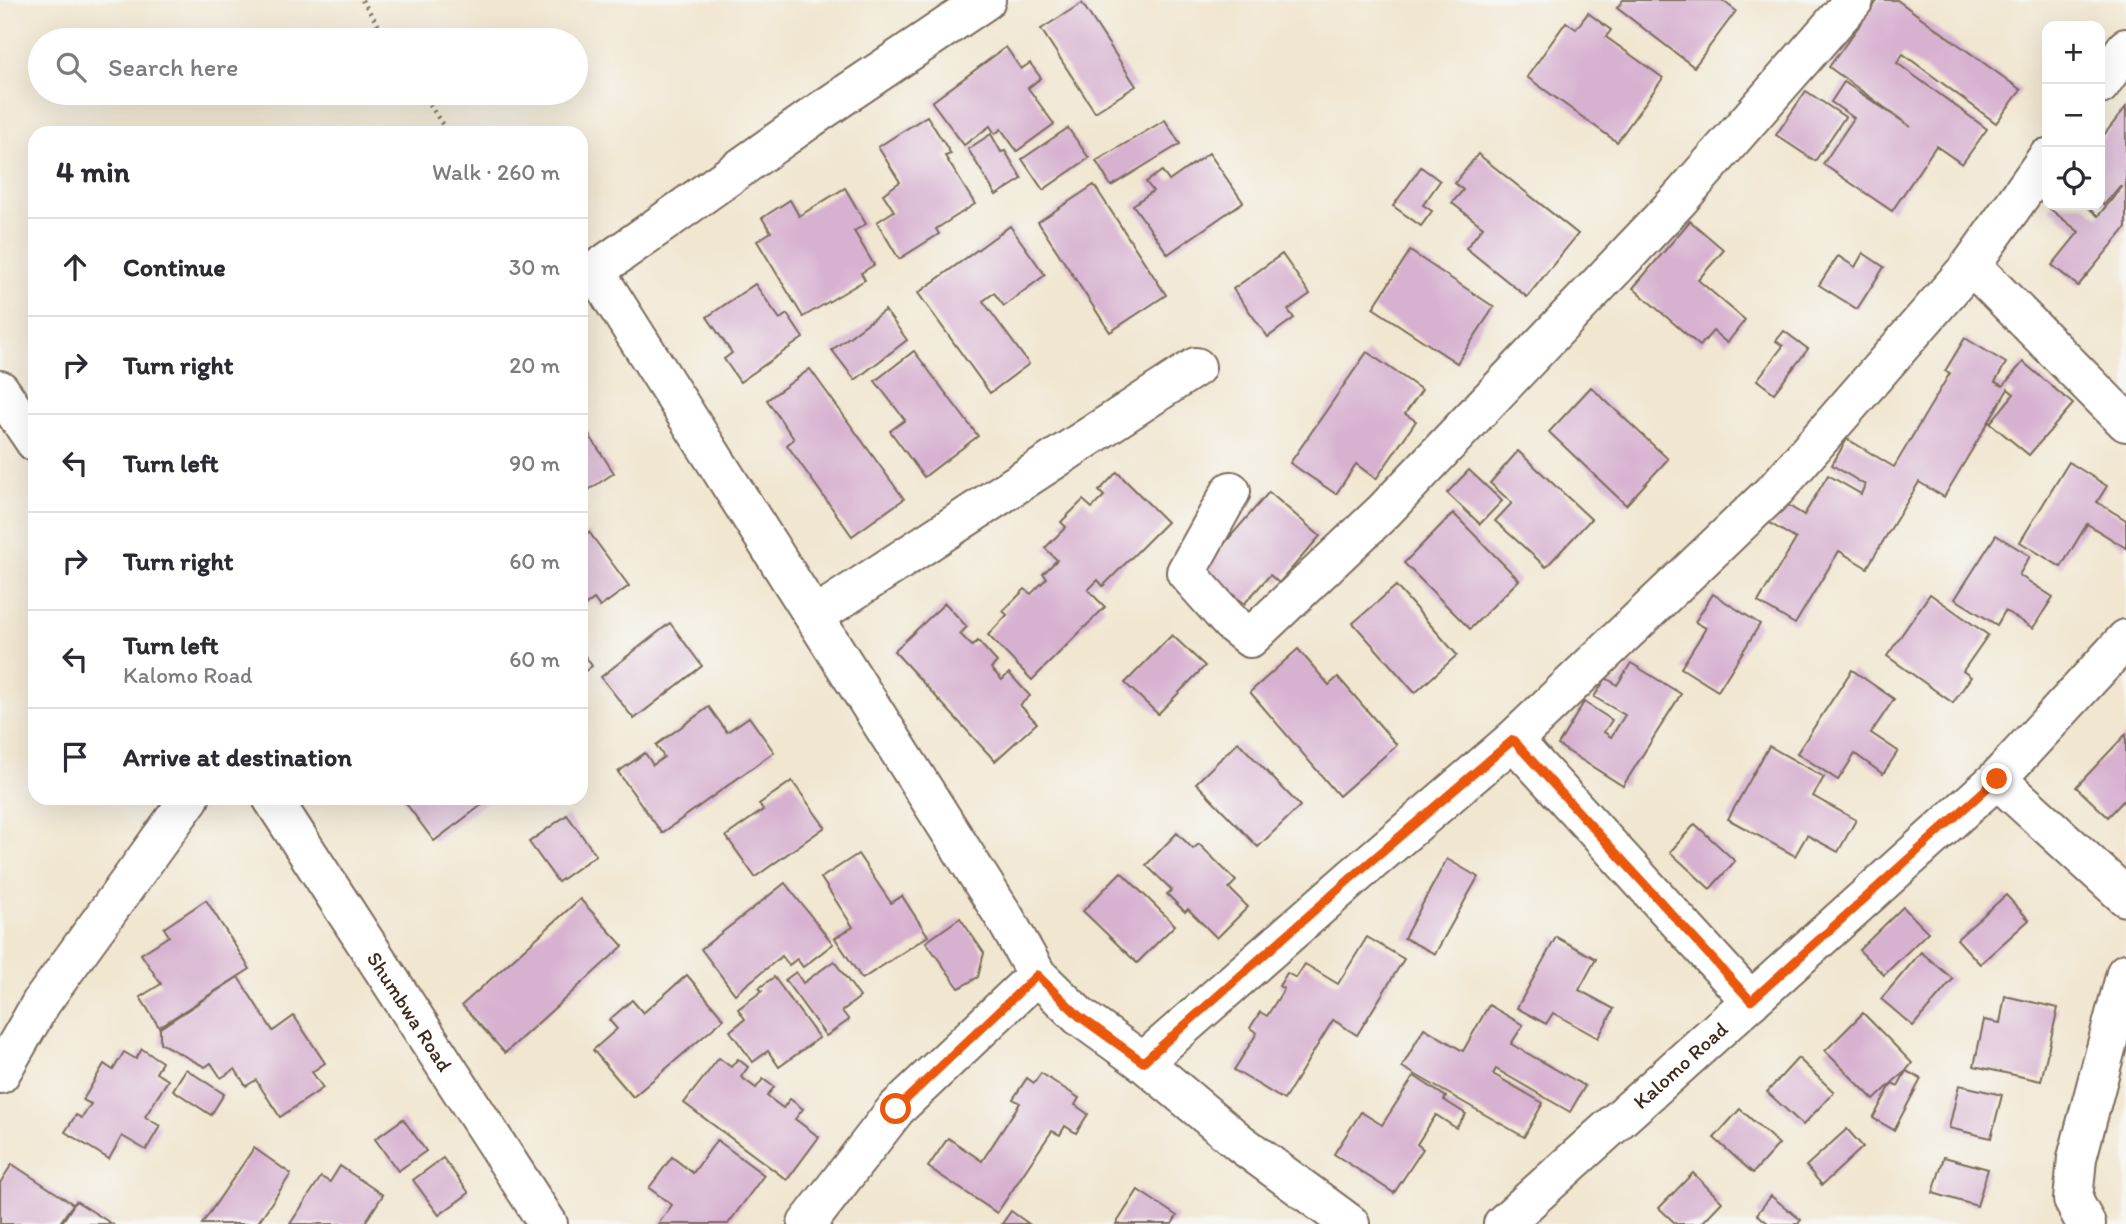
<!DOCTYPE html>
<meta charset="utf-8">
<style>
:root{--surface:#fff;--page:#f7f7f7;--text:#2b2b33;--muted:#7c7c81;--line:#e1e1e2}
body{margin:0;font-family:Itim,sans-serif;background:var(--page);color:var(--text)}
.controls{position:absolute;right:21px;top:21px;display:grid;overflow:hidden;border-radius:14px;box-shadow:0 7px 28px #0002}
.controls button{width:63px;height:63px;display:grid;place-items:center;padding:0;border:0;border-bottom:2px solid var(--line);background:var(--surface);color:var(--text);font:35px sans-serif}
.stop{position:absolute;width:21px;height:21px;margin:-16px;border:5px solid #ea580c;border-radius:50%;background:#fff}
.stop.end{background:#ea580c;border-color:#fff;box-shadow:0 2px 7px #0008}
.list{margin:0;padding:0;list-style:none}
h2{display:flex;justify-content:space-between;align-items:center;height:91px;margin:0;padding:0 28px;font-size:30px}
h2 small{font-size:23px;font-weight:400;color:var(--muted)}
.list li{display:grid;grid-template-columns:46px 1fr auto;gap:21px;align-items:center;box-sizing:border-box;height:98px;padding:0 28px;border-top:2px solid var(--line)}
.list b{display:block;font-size:26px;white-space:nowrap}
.list p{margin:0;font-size:23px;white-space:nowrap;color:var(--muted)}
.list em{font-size:23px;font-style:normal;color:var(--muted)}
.icon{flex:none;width:38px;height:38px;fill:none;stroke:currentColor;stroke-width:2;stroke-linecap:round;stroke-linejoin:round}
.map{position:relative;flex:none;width:2126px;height:1224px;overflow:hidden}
.search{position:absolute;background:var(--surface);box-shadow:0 7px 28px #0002;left:28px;top:28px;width:560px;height:77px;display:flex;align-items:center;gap:18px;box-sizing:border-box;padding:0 24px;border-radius:38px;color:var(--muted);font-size:26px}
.panel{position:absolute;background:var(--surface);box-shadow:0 7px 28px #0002;left:28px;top:126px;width:560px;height:679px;border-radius:21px}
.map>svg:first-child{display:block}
.building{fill:#d7b1d0}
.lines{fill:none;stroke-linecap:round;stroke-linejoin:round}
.minor-casing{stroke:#7b6c5c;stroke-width:42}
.path{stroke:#7b6c5c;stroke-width:4.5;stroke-dasharray:2 5;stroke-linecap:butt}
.minor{stroke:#fff;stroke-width:38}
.route{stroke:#ea580c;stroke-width:9}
.labels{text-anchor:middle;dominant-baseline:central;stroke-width:5;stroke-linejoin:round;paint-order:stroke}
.street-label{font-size:21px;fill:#3b2a1e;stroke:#f6f6f2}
</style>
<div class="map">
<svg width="2126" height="1224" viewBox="0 0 2126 1224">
<rect width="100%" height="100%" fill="#f6f6f2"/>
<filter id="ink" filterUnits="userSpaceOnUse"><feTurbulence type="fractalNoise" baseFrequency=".0143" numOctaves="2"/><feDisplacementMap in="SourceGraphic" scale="14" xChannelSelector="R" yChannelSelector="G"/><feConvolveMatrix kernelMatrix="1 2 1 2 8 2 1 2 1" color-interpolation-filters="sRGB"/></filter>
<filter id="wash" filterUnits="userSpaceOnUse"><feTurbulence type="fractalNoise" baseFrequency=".00686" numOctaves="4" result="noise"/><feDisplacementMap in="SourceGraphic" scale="28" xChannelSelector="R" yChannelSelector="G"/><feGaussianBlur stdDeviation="1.57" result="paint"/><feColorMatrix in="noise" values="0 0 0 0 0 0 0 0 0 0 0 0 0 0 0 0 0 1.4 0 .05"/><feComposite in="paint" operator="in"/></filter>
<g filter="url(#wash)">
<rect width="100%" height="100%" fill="#f1e6d0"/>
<g id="blocks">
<g class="building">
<path d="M1623 0H1722L1736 11 1694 67 1617 8Z"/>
<path d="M1878 0H1897L2021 90 1996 123 1903 54 1897 63 1987 129 1962 164 1936 146 1892 211 1823 164 1854 118 1831 102 1844 82 1911 127 1829 67Z"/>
<path d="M1082 3 1136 86 1095 112 1041 29Z"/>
<path d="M1588 13 1611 30 1606 37 1663 78 1617 142 1527 77 1566 22 1576 29Z"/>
<path d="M1006 47 1021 69 1030 63 1041 78 1028 88 1054 124 1017 151 1001 129 995 134 990 126 964 145 932 102Z"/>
<path d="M1806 91 1845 117 1815 161 1776 135Z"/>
<path d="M2126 107V228L2078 286 2052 265 2079 232 2049 208 2052 205H2085L2098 216 2122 187 2120 186 2104 205 2100 202V140Z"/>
<path d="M927 116 951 154 945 156 975 204 936 229 939 234 899 259 877 222 894 211 883 194 900 182 878 147Z"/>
<path d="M1165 120 1180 144 1111 186 1096 161Z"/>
<path d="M1068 128 1089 158 1043 190 1022 159Z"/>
<path d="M991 134 1001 152 1005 151 1022 179 996 195 968 149Z"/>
<path d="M1209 153 1243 202 1168 254 1133 205 1153 191 1146 182 1162 171 1169 181Z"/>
<path d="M1478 154 1578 234 1527 297 1466 248 1483 227 1452 203 1463 190 1455 183Z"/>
<path d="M1421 167 1440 181 1423 205 1432 211 1421 226 1393 206Z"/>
<path d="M1094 185 1166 295 1110 332 1038 222Z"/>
<path d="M845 188 866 224 854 231 874 265 861 273 865 280 803 317 757 241 771 232 762 218 790 200 799 216Z"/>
<path d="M1690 221 1724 250 1698 280 1745 320 1727 343 1713 331 1700 346 1633 288Z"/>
<path d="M1010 226 1045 275 1004 306 994 293 983 301 1029 364 990 393 918 293Z"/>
<path d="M1410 251 1494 307 1457 363 1373 308Z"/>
<path d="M1863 253 1884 267 1857 309 1819 285 1838 256 1855 267Z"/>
<path d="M1282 254 1310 294 1288 310 1294 318 1268 337 1233 289Z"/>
<path d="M755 284 780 319 787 314 803 338 740 382 724 359 732 353 707 317Z"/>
<path d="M885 310 907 340 855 380 832 350Z"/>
<path d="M1784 331 1808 349 1774 393 1757 380 1783 346 1776 341Z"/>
<path d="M1965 338 2006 363 1995 382 2003 386 2023 362 2073 404 2029 455 1990 423 2014 394 2008 389 1944 497 1919 482 1867 568 1839 551 1795 624 1758 602 1796 539 1768 522 1781 501 1804 515 1828 475 1861 494 1865 485 1832 465 1847 439 1894 467 1950 373 1945 371Z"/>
<path d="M914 351 978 436 924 477 890 431 905 420 875 381Z"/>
<path d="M1367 352 1422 390 1405 414 1416 421 1376 479 1356 464 1336 494 1290 463Z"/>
<path d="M810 369 904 499 852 536 787 445 794 439 767 400Z"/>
<path d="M1591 387 1668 459 1626 505 1549 432Z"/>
<path d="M584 427 614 473 581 495V429Z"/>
<path d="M1518 451 1591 519 1546 567 1495 521 1512 503 1490 483Z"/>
<path d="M2069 462 2107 486 2097 502 2126 520V548L2087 524 2061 567 2020 542Z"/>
<path d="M1469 470 1502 501 1480 524 1447 493Z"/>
<path d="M1117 472 1167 522 1103 586 1098 580 1088 590 1105 607 1032 680 988 635 1007 615 1003 611 1025 589 1031 594 1047 578 1043 574 1057 560 1045 548 1066 527 1061 522 1083 500 1092 508 1104 496 1099 491Z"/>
<path d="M1269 492 1320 536 1279 583 1270 575 1244 604 1203 568Z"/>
<path d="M1453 513 1519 580 1470 629 1404 563Z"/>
<path d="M589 532 629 586 600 607 594 599 581 609V538Z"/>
<path d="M1996 535 2030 556 2019 575 2053 597 2033 628 2005 611 1997 625 1955 599Z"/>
<path d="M1396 586 1457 655 1415 693 1353 623Z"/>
<path d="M1713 594 1760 624 1718 691 1681 668 1706 628 1695 622Z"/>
<path d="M1930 594 1988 635 1963 671 1971 677 1953 703 1887 656Z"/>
<path d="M945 603 967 627 960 634 972 646 978 641 997 662 991 668 1002 680 1009 673 1030 696 1020 705 1037 723 995 761 894 651Z"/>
<path d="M670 623 702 666 634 719 601 677Z"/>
<path d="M1172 635 1205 666 1158 714 1125 683Z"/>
<path d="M1298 649 1329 685 1338 677 1397 745 1339 796 1250 692Z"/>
<path d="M581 650 592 666 581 674Z"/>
<path d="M1631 663 1681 694 1623 786 1558 745 1584 702 1612 720 1604 732 1611 737 1625 715 1594 697 1606 678 1617 685Z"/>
<path d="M1852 670 1894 699 1871 733 1898 751 1883 774 1855 754 1838 780 1797 753Z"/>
<path d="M709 707 727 732 749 717 774 752 662 833 618 772 645 753 653 765 664 757 656 745Z"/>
<path d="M2126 734V798L2108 817 2076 787Z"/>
<path d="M1238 742 1300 806 1258 847 1196 783Z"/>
<path d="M1769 746 1824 777 1813 796 1856 820 1838 852 1807 835 1795 856 1728 819Z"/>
<path d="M792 781 825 827 755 877 726 836 763 810 759 804Z"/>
<path d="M402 798H491L434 841Z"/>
<path d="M567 815 596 855 558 882 529 842Z"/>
<path d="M1695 824 1735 861 1710 889 1670 852Z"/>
<path d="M1177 833 1193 849 1199 844 1236 881 1229 888 1248 907 1217 938 1188 909 1185 912 1167 894 1172 890 1146 865Z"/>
<path d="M858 854 891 903 902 896 928 936 862 979 835 938 853 927 821 878Z"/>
<path d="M1447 859 1478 877 1435 954 1404 938Z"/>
<path d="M1121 872 1175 925 1137 963 1083 911Z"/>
<path d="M785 883 833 944 803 967 797 959 789 965 782 956 735 994 701 949Z"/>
<path d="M2006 895 2029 920 1980 964 1957 939Z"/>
<path d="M580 899 623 946 505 1053 462 1005Z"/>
<path d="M206 900 250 969 159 1027 140 997 161 984 141 954 169 936 164 928Z"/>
<path d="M1903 907 1928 932 1884 975 1859 950Z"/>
<path d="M960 918 984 953 978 977 959 988 926 942Z"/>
<path d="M1367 937 1404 959 1357 1035 1333 1020 1284 1100 1234 1070 1257 1033 1250 1028 1260 1012 1267 1016 1284 989 1279 986 1287 973 1296 978 1305 964 1338 984Z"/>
<path d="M1556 937 1596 959 1579 990 1614 1009 1598 1038 1553 1013 1546 1024 1517 1008Z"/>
<path d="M1921 952 1953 979 1913 1026 1881 999Z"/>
<path d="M834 961 860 997 842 1011 849 1020 826 1036 785 980 796 972 803 983Z"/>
<path d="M687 975 724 1019 633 1097 593 1050 617 1029 609 1020 632 1000 643 1013Z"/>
<path d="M238 977 273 1031 294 1016 325 1063 312 1072 323 1088 280 1117 256 1080 246 1086 235 1069 221 1078 211 1063 205 1067 160 1043V1028Z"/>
<path d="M774 977 819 1038 779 1067 768 1051 753 1062 730 1031 745 1019 738 1009 762 991 759 988Z"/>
<path d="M2005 996 2058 1008 2041 1081 1974 1066 1984 1020 2000 1023Z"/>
<path d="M1489 1005 1523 1025 1511 1044 1585 1086 1570 1112 1496 1069 1493 1074 1543 1103 1524 1137 1402 1067 1424 1028 1463 1051Z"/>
<path d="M1863 1013 1912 1063 1906 1071 1921 1079 1894 1130 1873 1118 1892 1083 1898 1086 1906 1071 1895 1080 1874 1100 1825 1051Z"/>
<path d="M142 1049 162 1062 156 1073 168 1080 145 1117 160 1126 146 1150 122 1136 109 1159 65 1132 76 1115 82 1118 91 1104 83 1100 104 1064 113 1070 124 1052 136 1059Z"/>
<path d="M719 1058 731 1067 738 1059 748 1067 741 1077 756 1088 763 1079 774 1087 767 1096 783 1108 790 1099 803 1109 795 1119 819 1137 787 1180 684 1103Z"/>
<path d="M1798 1058 1834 1092 1803 1125 1767 1092Z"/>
<path d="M186 1069 224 1094 211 1115 173 1090Z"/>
<path d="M1041 1073 1079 1098 1075 1105 1088 1114 1076 1133 1065 1126 1060 1135 1052 1131 997 1213 928 1167 948 1138 982 1161 1020 1103 1013 1099 1027 1078 1034 1083Z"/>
<path d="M1414 1076 1446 1097 1444 1100 1466 1114 1456 1128 1436 1115 1417 1144 1423 1149 1394 1193 1334 1154 1361 1112 1382 1125Z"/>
<path d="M1959 1085 2002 1095 1991 1138 1949 1128Z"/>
<path d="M1740 1109 1779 1144 1753 1173 1714 1138Z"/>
<path d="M403 1119 426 1151 398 1171 375 1139Z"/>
<path d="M1847 1129 1863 1147 1822 1185 1806 1166Z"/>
<path d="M717 1140 764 1175 728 1224H658L672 1205 649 1188 672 1157 693 1173Z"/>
<path d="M254 1148 291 1174 257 1224H202Z"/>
<path d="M1944 1157 1988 1169 1977 1206 1933 1193Z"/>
<path d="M443 1158 469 1193 439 1215 413 1180Z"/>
<path d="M12 1164 73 1204 59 1224H0V1183Z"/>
<path d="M340 1166 383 1195 364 1224H290L321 1177 330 1182Z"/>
<path d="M1693 1173 1722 1202 1701 1224H1676L1659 1208Z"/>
<path d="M1138 1190 1177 1216 1172 1224H1116Z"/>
<path d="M1771 1196 1801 1220 1798 1224H1769L1757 1214Z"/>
<path d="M76 1201 112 1224H61Z"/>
<path d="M1011 1211 1029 1224H1002Z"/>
</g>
</g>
</g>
<g filter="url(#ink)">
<use href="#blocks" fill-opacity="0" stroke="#7b6c5c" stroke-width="2"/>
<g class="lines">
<g class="minor-casing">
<g id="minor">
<path d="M2100 85 2126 48"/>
<path d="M1971 265 2126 422"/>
<path d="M595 271 1005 918 1037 975 1079 1016 1143 1062 1240 1143 1350 1224"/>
<path d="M581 274 595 271 818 113 986 0"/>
<path d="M0 390 35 442"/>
<path d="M1231 491 1186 572 1230 622 1250 638 1384 511 1678 201 1854 0"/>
<path d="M815 616 1196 367"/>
<path d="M1513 740 1751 1001"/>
<path d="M1997 779 2126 897"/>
<path id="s1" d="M272 798 548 1224"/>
<path d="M1143 1062 1351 879 1513 740 1777 488 1971 265 2047 158"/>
<path d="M0 1074 41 1003 190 798"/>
<path d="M807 1224 896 1109 1037 975"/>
<path id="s2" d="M1503 1224 1997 779 2126 639"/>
<path d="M2086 1224 2073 1200 2077 1158 2126 973"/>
</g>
</g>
<g class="path">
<path d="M362 0 388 40"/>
<path d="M422 93 448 133"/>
</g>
<use href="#minor" class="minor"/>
</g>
</g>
<g class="lines" filter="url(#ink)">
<path class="route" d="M896 1109 1037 975 1079 1016 1143 1062 1351 878 1513 740 1751 1001 1997 779"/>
</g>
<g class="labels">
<g class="street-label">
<text stroke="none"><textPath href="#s1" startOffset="254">Shumbwa Road</textPath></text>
<text stroke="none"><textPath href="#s2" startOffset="238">Kalomo Road</textPath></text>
</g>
</g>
</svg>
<div class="controls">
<button>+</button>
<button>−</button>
<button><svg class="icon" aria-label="locate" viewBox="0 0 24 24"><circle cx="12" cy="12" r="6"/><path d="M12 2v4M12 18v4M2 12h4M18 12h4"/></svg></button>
</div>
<div class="stop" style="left:896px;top:1109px"></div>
<div class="stop end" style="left:1997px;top:779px"></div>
<div class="search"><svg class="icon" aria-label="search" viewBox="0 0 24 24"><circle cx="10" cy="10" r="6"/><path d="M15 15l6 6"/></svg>Search here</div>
<section class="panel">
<h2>4 min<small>Walk · 260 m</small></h2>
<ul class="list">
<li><svg class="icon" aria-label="ahead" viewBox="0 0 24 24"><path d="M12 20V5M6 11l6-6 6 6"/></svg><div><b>Continue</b></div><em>30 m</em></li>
<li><svg class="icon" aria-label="right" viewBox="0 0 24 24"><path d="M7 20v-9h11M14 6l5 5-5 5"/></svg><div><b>Turn right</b></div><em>20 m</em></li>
<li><svg class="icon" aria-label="left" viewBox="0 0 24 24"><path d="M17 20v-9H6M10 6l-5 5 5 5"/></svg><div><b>Turn left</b></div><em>90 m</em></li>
<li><svg class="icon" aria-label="right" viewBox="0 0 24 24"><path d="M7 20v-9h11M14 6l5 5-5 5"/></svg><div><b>Turn right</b></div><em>60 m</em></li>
<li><svg class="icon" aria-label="left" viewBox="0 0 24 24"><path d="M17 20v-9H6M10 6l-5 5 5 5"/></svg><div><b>Turn left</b><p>Kalomo Road</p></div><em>60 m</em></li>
<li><svg class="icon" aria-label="arrive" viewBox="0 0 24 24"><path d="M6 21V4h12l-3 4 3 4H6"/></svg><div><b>Arrive at destination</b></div></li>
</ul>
</section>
</div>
